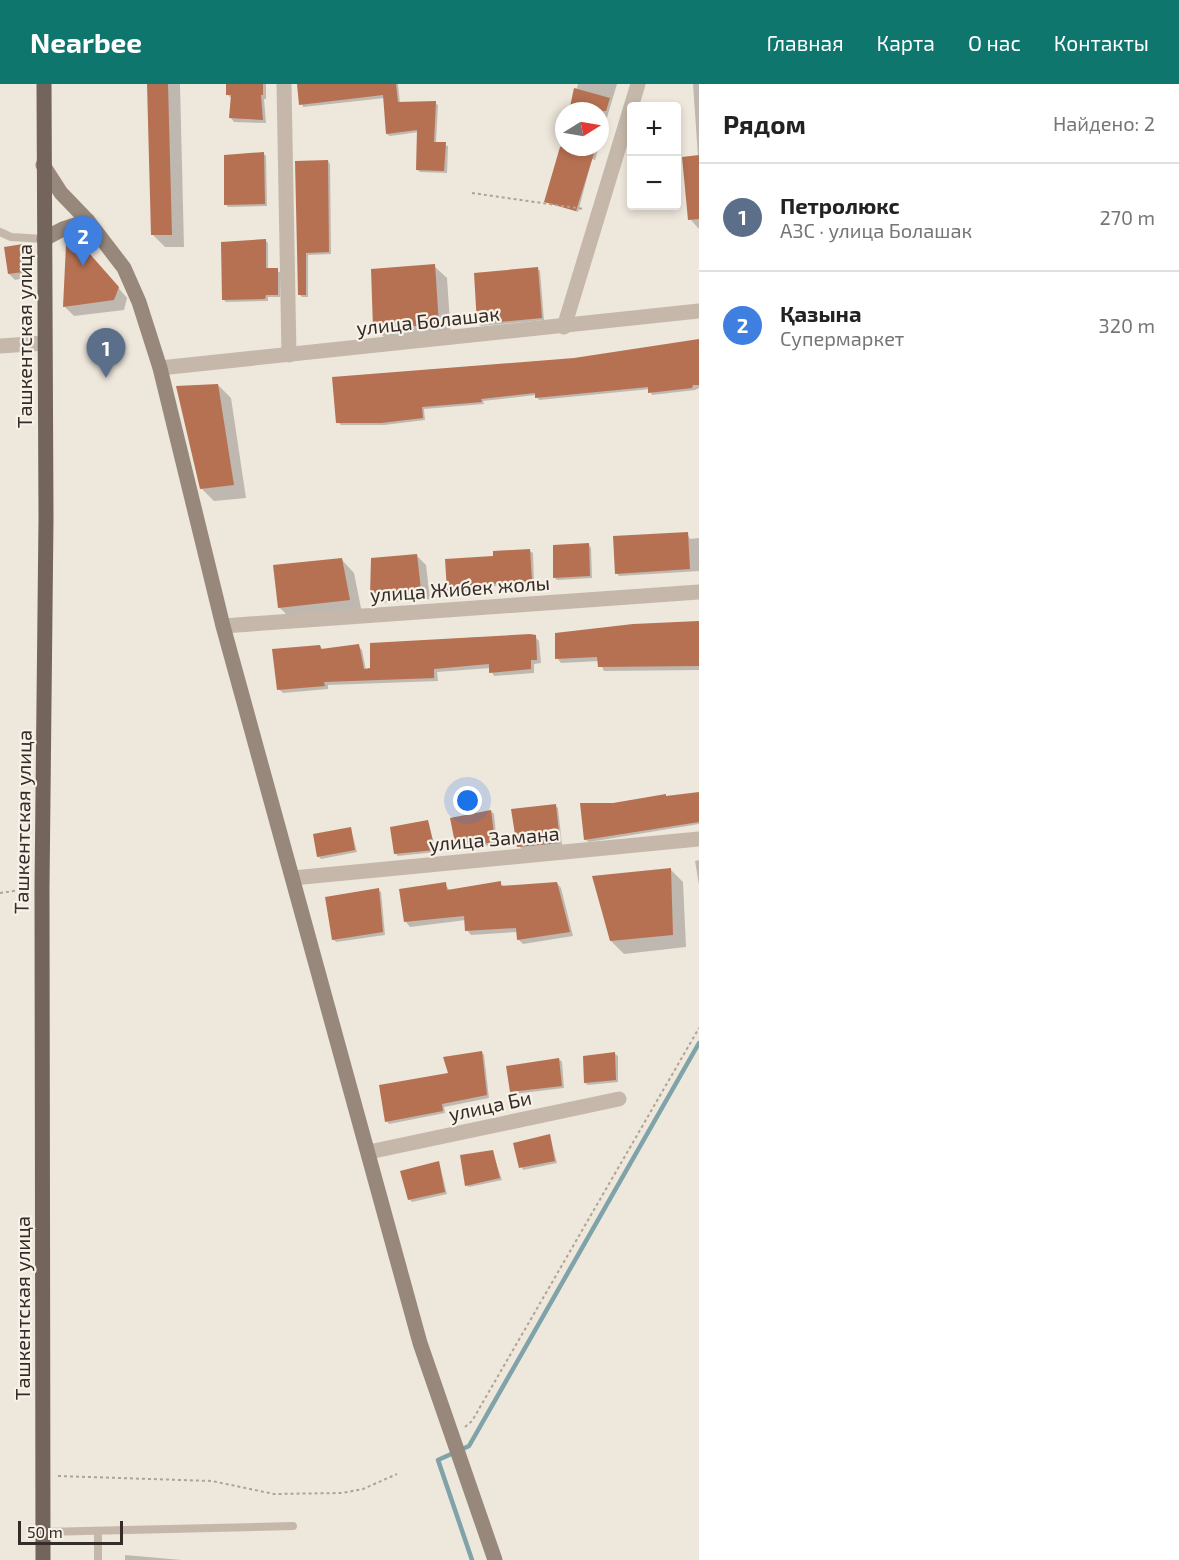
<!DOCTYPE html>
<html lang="ru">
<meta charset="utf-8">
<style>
:root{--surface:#fff;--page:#f6f6f6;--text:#222;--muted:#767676;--line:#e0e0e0;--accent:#0f766e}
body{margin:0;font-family:"Exo 2",sans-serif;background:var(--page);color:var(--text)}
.controls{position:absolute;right:18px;top:18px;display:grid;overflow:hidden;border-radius:6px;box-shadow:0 3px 9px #0003}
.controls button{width:54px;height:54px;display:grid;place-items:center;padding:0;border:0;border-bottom:2px solid var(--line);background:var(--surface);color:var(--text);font:30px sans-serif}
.compass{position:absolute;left:555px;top:18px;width:54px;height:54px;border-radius:50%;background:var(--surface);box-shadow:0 3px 9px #0003;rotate:79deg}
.scale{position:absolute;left:18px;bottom:15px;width:105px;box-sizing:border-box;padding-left:6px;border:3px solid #332c28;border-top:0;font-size:16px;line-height:21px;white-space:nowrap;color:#332c28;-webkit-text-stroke:4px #f7f1e8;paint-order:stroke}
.you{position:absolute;left:468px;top:717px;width:21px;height:21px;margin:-15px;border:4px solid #fff;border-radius:50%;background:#1a73e8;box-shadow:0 0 0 9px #1a73e833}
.badge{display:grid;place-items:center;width:39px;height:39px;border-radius:50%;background:var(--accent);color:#fff;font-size:20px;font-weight:700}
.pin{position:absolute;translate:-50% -50px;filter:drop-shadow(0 2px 3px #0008)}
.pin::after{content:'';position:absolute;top:32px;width:21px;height:18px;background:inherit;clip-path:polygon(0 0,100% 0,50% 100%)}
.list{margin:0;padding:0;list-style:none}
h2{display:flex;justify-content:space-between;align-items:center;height:78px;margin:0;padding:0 24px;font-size:26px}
h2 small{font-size:20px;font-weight:400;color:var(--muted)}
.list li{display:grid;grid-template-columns:39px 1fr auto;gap:18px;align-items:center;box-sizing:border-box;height:108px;padding:0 24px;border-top:2px solid var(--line)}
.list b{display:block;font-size:22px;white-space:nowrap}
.list p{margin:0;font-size:20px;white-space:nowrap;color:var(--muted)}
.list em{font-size:20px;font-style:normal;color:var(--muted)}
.map{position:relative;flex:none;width:699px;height:1476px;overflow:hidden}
header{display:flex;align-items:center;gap:36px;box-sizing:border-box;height:84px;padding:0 30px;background:var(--accent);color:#fff}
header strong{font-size:28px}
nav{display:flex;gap:33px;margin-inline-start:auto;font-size:21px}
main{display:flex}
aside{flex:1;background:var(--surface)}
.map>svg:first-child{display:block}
.shadow{fill:#0003}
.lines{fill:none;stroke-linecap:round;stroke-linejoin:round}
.stream{stroke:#7fa3a8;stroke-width:4.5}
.building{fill:#b67152}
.path{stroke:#b0a294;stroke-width:2;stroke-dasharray:3 3;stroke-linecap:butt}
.service{stroke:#c5b8aa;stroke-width:8}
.minor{stroke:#c5b8aa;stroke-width:15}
.secondary{stroke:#98887b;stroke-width:15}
.primary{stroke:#73655b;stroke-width:15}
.labels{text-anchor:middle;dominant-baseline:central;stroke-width:4.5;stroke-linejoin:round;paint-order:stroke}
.street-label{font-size:20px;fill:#332c28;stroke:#f7f1e8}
</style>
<header>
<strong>Nearbee</strong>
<nav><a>Главная</a><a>Карта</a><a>О нас</a><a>Контакты</a></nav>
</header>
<main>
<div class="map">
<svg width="699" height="1476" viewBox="0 0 699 1476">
<rect width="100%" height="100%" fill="#eee7dc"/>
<g class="shadow">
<path d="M148 0H180L184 163H165L152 150Z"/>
<path d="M228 0H266V15H264L266 39 234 38 231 34 232 15 228 11Z"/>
<path d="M298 0H398L400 19H435L438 21 436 59 448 62 447 89 420 88 417 85 419 48 390 52 387 50 385 14 303 23Z"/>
<path d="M578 0H617L600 57V27H571Z"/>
<path d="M693 0H699V145L690 135 698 73Z"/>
<path d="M564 51V63H599L595 76 592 75 578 128 545 118Z"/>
<path d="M263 69 266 72 267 122 228 123 226 120Z"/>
<path d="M328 77 330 80 331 170 308 171V213H302L299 210 297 79Z"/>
<path d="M266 157 268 159V186L280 188V213H268V217L226 218 223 215Z"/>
<path d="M22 162 28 168V193L15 196 9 190Z"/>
<path d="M91 172 127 214 124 226 74 232 64 222Z"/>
<path d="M434 182 447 194 451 253 387 256 374 243Z"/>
<path d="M538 185 540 187 544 236 481 242 478 239Z"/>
<path d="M699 257V304L695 306 652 311 650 305 539 316 536 311 483 317 484 320 424 325 425 336 384 341H341L338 338 574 276Z"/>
<path d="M218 301 231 314 246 414 214 417 201 404Z"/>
<path d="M687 449 690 455 699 454V487L619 492 617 489Z"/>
<path d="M589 461 591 464 592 494 557 496 555 494Z"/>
<path d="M530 467 533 469 534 499 479 503V507L451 509 449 506 494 473Z"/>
<path d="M416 471 426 481 430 515 381 519 372 510Z"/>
<path d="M342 476 354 489 362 529 292 536 279 523Z"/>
<path d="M699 539V586L604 587 599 577 561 579 557 574Z"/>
<path d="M480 553 483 556 535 553 539 557 541 579 534 580V589L494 592 490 584 437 588 438 597 328 601V605L283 609 279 605 320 562 323 566 358 562 362 566 366 586 371 585V561Z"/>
<path d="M699 709V740L589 758 586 756 613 721Z"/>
<path d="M555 722 558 724 562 761 522 765 519 762Z"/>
<path d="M491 727 494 730 497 760 460 766 457 763Z"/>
<path d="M428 737 436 768 398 772 395 769Z"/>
<path d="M351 745 357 768 321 775 318 772Z"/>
<path d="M699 776V801L695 777Z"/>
<path d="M670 785 683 798 686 863 624 870 611 857Z"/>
<path d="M500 799 505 803 557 799 561 804 573 852 523 860 518 855 517 848 471 851 467 846 466 836 410 843 406 838 445 800 450 807Z"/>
<path d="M378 806 381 808 385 851 336 858 333 855Z"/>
<path d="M482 968 484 971 489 1014 444 1023 445 1029 389 1040 387 1037Z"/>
<path d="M615 970 618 972V998L588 1001 585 999Z"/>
<path d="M559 975 562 978 564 1004 514 1010 512 1007Z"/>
<path d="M550 1052 557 1079 523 1086 515 1060Z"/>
<path d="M492 1067 502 1096 469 1103 466 1101Z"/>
<path d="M439 1078 447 1110 412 1118 409 1115Z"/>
<path d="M125 1471 182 1476H125Z"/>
</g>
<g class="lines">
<path class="stream" d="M472 1476 438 1376 469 1362 699 959"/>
</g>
<g class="building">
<path d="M147 0H168L172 151H151Z"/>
<path d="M226 0H263V11H261L263 36 229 34 231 11H226Z"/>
<path d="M297 0H396L398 18 436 17 434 58H446L444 87 416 86 417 46 386 50 383 11 299 21Z"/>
<path d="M574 4 610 14 606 27H587L570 23Z"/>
<path d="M560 63H596L576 127 544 118Z"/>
<path d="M264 68 265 120 224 121V71Z"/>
<path d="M699 71V135L688 136 682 73Z"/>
<path d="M328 76 329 168 306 169V211H298L295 77Z"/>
<path d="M266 155V184H278V211H266L265 215 222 216 221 158Z"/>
<path d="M23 160V188L8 190 4 163Z"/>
<path d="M66 161H82L119 203 114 216 63 223Z"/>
<path d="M435 180 439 241 373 244 371 185Z"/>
<path d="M538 183 542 234 477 240 474 189Z"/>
<path d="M699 255V301H693L692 304 648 309V303L535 314V309L481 315 482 318 422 323 423 334 381 339H336L332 293 574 274Z"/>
<path d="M218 300 234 401 200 405 176 302Z"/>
<path d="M688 448 690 485 615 490 613 452Z"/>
<path d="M589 459 590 492 553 494V461Z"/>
<path d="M530 465 532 497 477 501V505L447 507 445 475 493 472V467Z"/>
<path d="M417 470 421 506 370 511 371 474Z"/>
<path d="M342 474 350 516 278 524 273 481Z"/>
<path d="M699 537V582L598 583 597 573 555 575V549L633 540Z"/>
<path d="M530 550 536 551 537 576H531V585L489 589V580L434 585V594L324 598 325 602 277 606 272 565 320 561 321 565 359 560 364 585 370 584V559Z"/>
<path d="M699 708V738L584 756 580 719H613L666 710V712Z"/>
<path d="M556 720 560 759 517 763 511 725Z"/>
<path d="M491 726 495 758 456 764 450 734Z"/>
<path d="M428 736 435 766 394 770 390 743Z"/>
<path d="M351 743 355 766 317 773 313 750Z"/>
<path d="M671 784 673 851 610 857 592 792Z"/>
<path d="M501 797V802L557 798 570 848 517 856 516 844 465 847 464 832 404 838 399 805 446 798 447 806Z"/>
<path d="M379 804 383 848 332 856 325 813Z"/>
<path d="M482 967 487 1011 442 1020 443 1027 385 1038 379 1001 448 989 443 973Z"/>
<path d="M615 968 616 996 584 999 583 972Z"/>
<path d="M559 974 562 1002 510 1008 506 982Z"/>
<path d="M550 1050 555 1077 519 1084 513 1059Z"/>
<path d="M493 1066 500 1094 465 1102 460 1071Z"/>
<path d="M439 1077 445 1108 408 1116 400 1087Z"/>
</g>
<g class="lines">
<g class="path">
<path d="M472 109 584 125"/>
<path d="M0 809 27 805"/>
<path d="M465 1343 472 1337 699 944"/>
<path d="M58 1392 212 1397 274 1410 342 1409 363 1405 397 1390"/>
</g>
<g class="service">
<path d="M0 148 11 153 44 155"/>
<path d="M43 1448 293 1442"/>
<path d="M98 1476V1447"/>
</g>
<g class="minor">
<path d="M284 0 289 271"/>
<path d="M564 243 638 0"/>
<path d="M0 262 44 259"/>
<path d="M160 284 699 227"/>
<path d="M223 542 699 508"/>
<path d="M293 794 699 755"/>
<path d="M369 1068 619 1015"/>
</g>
<g class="secondary">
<path d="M43 81 61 109 88 137 124 184 139 218 160 284 223 542 420 1259 495 1476"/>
<path d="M44 155 63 145 88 137"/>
</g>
<path class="primary" d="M43 1476 42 803 46 435 44 0"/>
</g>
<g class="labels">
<g class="street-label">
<text transform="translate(428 236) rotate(-6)">улица Болашак</text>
<text transform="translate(24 252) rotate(-90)">Ташкентская улица</text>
<text transform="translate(460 504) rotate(-4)">улица Жибек жолы</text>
<text transform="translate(22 738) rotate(-89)">Ташкентская улица</text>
<text transform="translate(494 754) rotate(-5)">улица Замана</text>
<text transform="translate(490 1021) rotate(-12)">улица Би</text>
<text transform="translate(22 1224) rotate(-90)">Ташкентская улица</text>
</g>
</g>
</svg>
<div class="controls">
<button>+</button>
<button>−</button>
</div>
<svg class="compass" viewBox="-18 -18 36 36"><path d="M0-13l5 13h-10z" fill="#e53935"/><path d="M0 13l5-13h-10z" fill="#767676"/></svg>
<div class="scale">50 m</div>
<div class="you"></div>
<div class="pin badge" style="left:106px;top:294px;background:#5c6f8a">1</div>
<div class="pin badge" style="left:83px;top:182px;background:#3f7fe0">2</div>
</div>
<aside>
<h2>Рядом<small>Найдено: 2</small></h2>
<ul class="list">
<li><span class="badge" style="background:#5c6f8a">1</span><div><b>Петролюкс</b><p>АЗС · улица Болашак</p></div><em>270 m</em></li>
<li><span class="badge" style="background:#3f7fe0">2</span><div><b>Қазына</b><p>Супермаркет</p></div><em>320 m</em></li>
</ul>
</aside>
</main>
